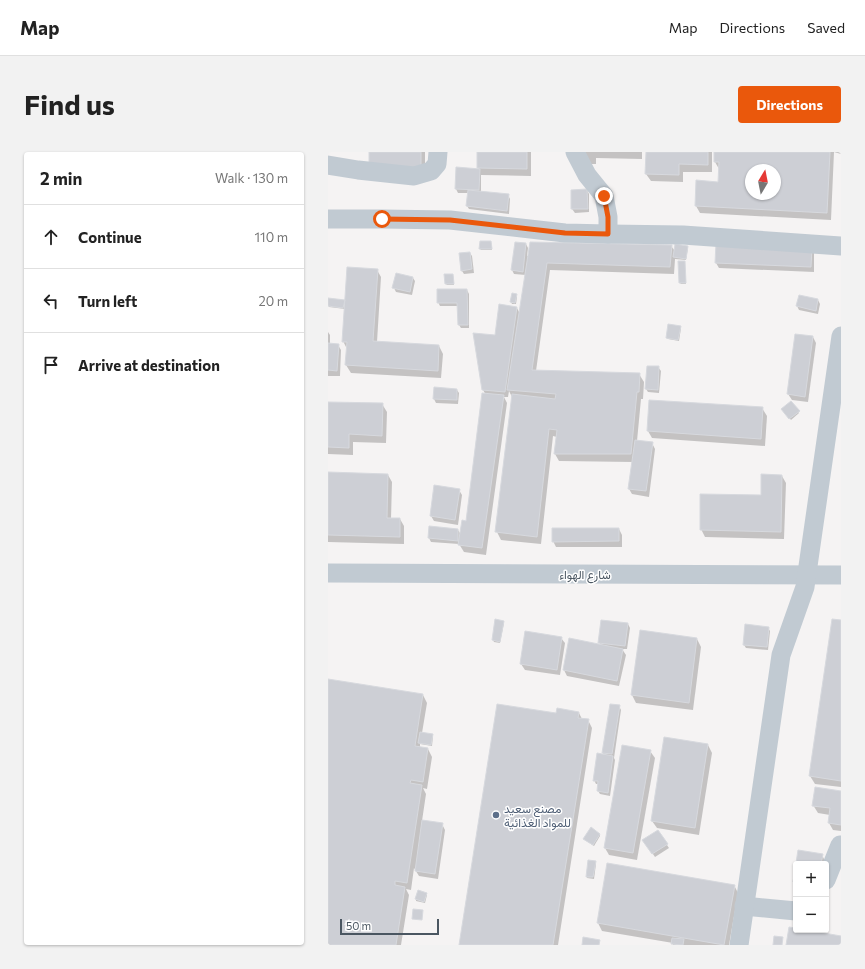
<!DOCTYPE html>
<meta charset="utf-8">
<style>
:root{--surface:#fff;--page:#f2f2f2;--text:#222;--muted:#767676;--line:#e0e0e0;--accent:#ea580c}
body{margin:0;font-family:Commissioner,Vazirmatn,sans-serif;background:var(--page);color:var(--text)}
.controls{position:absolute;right:12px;bottom:12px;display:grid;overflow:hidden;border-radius:4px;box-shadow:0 1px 3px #0004}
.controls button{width:36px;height:36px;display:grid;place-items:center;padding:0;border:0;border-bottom:1px solid var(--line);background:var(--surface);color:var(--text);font:20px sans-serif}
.compass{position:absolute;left:417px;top:12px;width:36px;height:36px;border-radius:50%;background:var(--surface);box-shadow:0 1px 3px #0004;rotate:10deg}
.scale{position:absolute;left:12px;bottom:10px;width:99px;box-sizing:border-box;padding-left:4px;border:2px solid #4a5661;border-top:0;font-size:11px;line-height:14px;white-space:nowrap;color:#4a5661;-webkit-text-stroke:3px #fff;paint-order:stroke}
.stop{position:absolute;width:12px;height:12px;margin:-9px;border:3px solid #ea580c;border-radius:50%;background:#fff}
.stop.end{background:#ea580c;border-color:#fff;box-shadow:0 1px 4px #0008}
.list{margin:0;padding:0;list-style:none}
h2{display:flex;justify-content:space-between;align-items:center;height:52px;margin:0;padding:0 16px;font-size:17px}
h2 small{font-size:13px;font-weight:400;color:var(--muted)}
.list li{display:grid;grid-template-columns:26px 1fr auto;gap:12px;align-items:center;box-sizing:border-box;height:64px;padding:0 16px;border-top:1px solid var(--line)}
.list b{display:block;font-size:15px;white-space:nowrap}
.list em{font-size:13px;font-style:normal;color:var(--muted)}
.icon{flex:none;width:22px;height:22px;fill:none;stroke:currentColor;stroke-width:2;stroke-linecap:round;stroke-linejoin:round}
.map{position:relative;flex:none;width:513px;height:793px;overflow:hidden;border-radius:4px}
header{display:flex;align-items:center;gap:24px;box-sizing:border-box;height:56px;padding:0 20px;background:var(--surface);border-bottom:1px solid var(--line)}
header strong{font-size:19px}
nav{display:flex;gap:22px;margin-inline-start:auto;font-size:14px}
.intro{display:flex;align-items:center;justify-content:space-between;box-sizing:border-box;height:96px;padding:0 24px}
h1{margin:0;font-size:28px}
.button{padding:10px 18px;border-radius:4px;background:var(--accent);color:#fff;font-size:14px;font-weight:700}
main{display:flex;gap:24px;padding:0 24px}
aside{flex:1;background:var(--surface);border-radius:4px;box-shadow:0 1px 3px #0004}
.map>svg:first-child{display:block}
.shadow{fill:#0003;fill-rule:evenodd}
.building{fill:#cdcfd5;stroke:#d7d9de;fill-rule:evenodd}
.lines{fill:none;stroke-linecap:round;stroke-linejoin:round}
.minor{stroke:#c1cad2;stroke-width:19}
.route{stroke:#ea580c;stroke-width:5}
.service-dot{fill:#5c6f8a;stroke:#fff;stroke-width:1.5}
.labels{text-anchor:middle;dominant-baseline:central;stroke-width:3;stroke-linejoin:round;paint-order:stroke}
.street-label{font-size:12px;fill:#4a5661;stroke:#fff}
.service-label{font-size:12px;fill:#4e5e75;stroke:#fff;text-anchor:start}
</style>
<header>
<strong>Map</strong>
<nav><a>Map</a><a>Directions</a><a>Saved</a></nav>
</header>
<div class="intro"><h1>Find us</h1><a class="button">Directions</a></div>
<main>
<aside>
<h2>2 min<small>Walk · 130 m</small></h2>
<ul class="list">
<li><svg class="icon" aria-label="ahead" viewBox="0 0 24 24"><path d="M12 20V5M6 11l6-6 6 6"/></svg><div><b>Continue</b></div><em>110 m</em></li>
<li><svg class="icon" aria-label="left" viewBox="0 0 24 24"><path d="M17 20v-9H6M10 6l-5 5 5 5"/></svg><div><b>Turn left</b></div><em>20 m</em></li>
<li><svg class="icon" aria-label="arrive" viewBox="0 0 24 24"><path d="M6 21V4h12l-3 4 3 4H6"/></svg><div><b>Arrive at destination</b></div></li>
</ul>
</aside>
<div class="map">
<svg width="513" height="793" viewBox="0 0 513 793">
<rect width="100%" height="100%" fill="#f5f3f3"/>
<g class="shadow">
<path d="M42 0H97V23Z"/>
<path d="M150 0H203V24L153 23V40L180 43 182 47 181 62 141 57 139 54 141 41H130L128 37 151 17 150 16Z"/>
<path d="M251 0H314V7L268 6V12H255Z"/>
<path d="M319 0H384V20H355V30L323 29 318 22Z"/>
<path d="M387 0H513V2L506 0 503 68 372 61 368 54 391 31V17L387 10ZM423 18H447V42H423Z"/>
<path d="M259 38 261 42V60L247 61 244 57Z"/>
<path d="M163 90 164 98H153L152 97Z"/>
<path d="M188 91 198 92 200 96 199 104H201L343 94 347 99 359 94 360 96 358 108 347 107 346 122 222 118 208 219 311 222 316 230 315 247H313L309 289 324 291 327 297 321 345 304 342 301 337 305 310 231 309 227 302 229 285 225 284 213 392 173 388 169 380 184 245 181 239 180 245H176L179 251 158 403 136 400 131 392 103 390 101 386 130 378 133 383 139 370 158 243 155 238 167 184 189 156 192 162 198 123 186 122 184 118Z"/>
<path d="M388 92 486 101V120L391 116 388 111Z"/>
<path d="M142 101 144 104 146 121 136 122 134 119Z"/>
<path d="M356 110 358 132H353L352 131Z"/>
<path d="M49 118 53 125 49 190 111 194 115 202 113 226 23 221 18 213 19 197 15 189 17 157 1 155 0 152 16 149 17 152Z"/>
<path d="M125 123 126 133H119L118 132Z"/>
<path d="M85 126 87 129 84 143 68 140 66 136Z"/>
<path d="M139 138 141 142V176H133L131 173 130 154H112L110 150Z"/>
<path d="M185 143H188L189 145 188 152H184L183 150Z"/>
<path d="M490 148 492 152 490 162 471 158 469 154Z"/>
<path d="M352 174 353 176 351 189 340 187 339 186Z"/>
<path d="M0 180 2 183V192L10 193 13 198 12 224H0Z"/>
<path d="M485 185 488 191 480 250 464 248 460 242Z"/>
<path d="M330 215 333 219 331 241 320 240 318 237Z"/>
<path d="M129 238 131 241 130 252 108 251 106 247Z"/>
<path d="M463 250 471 261 463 268 455 258Z"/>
<path d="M0 251 54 252 59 260 58 291 25 290V303L0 302Z"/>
<path d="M434 256 439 264 437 294 324 286 320 279Z"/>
<path d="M0 321 60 323 64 330 63 367H72L76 374V392L0 390Z"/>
<path d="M454 324 458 331 456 387 377 385 373 377 434 344Z"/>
<path d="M131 338 134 343 130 373 106 369 103 364Z"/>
<path d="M291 377 294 383V395H228L225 389Z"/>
<path d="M513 469V635L487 632 482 624Z"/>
<path d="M175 470 176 471 172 491 166 490 165 488Z"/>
<path d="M300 472 302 476 299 497H294L298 503 291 534 239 524 236 518 273 493 271 490Z"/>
<path d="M440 476 442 479 440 498 418 496 416 493Z"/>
<path d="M312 480 369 487 373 495 365 558 308 551 304 543Z"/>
<path d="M233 486 237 491 232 523 197 518 193 512Z"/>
<path d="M0 528 95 543 99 551 94 581 104 583 105 584 104 594 92 592V596L100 597 104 605 99 637 95 636 98 642 94 669 114 672 117 678 110 727 91 724 86 716 83 738 78 737 81 743 73 793H0Z"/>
<path d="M291 554 293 558 286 606 287 608 282 644 272 642 270 639 271 632H268L266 628 276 603 275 601Z"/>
<path d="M251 561 254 567 260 568 264 576 230 793H132L229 562Z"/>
<path d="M380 593 384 601 371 683 329 676 324 669Z"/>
<path d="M322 599 327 606 309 708 281 703 277 696Z"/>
<path d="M513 640V679L505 678 501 671 502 663 490 661 485 653Z"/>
<path d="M272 682V684L266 694 257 688Z"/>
<path d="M318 692 339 693 341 696 327 705Z"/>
<path d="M494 703 497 709V712H469Z"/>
<path d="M267 710 268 712 266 727 259 726V724Z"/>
<path d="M280 712 406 733 410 741 401 793H345V791L274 779 270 771Z"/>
<path d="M99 741V743L97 751 88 749V747Z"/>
</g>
<g class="building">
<path d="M41 0H93V16L41 15Z"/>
<path d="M149 0H199V17L149 16Z"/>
<path d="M318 0H380V13L351 12V23L317 22Z"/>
<path d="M386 0H502L499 61 367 54 368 28 390 30 391 10H386ZM423 18H447V42H423Z"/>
<path d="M128 15 152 17 151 38 127 37Z"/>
<path d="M259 37 260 57H243V38Z"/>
<path d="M140 38 181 42 179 59 138 54Z"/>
<path d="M152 89H163L164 97H151Z"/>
<path d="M187 90 198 91 195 120 183 118Z"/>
<path d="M202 90 344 93 342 115 219 111 204 218 312 221 311 240H309L303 302H226L229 278 221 277 209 385 167 380 184 242 227 247 228 242 179 238Z"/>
<path d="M388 91 484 95 483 115 387 111Z"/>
<path d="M347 92 360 94 358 107 345 105Z"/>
<path d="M142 100 144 117 133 119 131 101Z"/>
<path d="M350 109H357L358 131H351Z"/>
<path d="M19 115 50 117 45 189 111 193 110 219 17 213 19 190H14Z"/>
<path d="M68 121 85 125 82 140 64 136Z"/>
<path d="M116 122H125L126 132H117Z"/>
<path d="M109 137H139L140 173H130L129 151H109Z"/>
<path d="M184 141 189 142 187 151 182 150Z"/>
<path d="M471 143 490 147 488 159 468 154Z"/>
<path d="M0 146 17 148 15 156 0 154Z"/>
<path d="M171 152 189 155 177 240 154 238 145 181 167 183Z"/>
<path d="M340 172 353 174 350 188 338 186Z"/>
<path d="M467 182 485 184 477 245 459 242Z"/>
<path d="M0 191 11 192 9 219 0 218Z"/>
<path d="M319 214H331L330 238 317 237Z"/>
<path d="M106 235 129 237V248L105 247Z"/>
<path d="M154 241 176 243 154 396 130 393 134 368 138 369Z"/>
<path d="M321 248 435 255 433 287 319 279Z"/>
<path d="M463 249 472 259 461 267 453 257Z"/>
<path d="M0 250 55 251 54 284 21 282V296L0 295Z"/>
<path d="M307 288 325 290 318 339 300 337Z"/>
<path d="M0 320 60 322 59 366H72V385L0 383Z"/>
<path d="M433 322 454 323 453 380 372 378V342L433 343Z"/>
<path d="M106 333 132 337 127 368 102 364Z"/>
<path d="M101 374 130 377V389L100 386Z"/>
<path d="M224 376H291V389L224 390Z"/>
<path d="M167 467 176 469 172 490 164 488Z"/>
<path d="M504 467 513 468V629L481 624Z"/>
<path d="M273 468 300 471 297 494 270 491Z"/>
<path d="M417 472 441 475 439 495 415 493Z"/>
<path d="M312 478 369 486 361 551 303 543Z"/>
<path d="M197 479 234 485 229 518 192 512Z"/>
<path d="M241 486 295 497 289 529 235 518Z"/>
<path d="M0 527 95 542 87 594 100 596 95 630 83 628 82 631 94 633 79 731 67 729V733L77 735 68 793H0Z"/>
<path d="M169 552 228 561 229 556 251 560 250 566 261 567 225 793H131Z"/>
<path d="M282 552 292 553 284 602 274 601Z"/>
<path d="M92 580 105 582 103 593 90 591Z"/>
<path d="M336 585 380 592 367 676 323 669Z"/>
<path d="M294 593 323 598 305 701 276 696Z"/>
<path d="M269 601 285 604 280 641 269 639 270 629H265Z"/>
<path d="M487 635 513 639V673L500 671 502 656 484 654Z"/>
<path d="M94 668 115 671 107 722 87 719Z"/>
<path d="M263 675 272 682 265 693 255 687Z"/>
<path d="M330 678 340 692 324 702 314 688Z"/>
<path d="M470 698 495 702 493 712H468V730H465Z"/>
<path d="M260 708 268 709 265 725H258Z"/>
<path d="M279 711 407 733 396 793 269 771Z"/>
<path d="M90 738 99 741 96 750 87 747Z"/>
<path d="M85 757 95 758 94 768 84 767Z"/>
<path d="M461 775 468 776V778H479L513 784V793H458Z"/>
<path d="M446 784 455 785 454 793H445Z"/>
<path d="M255 785 272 788 271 793H254Z"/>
<path d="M344 786 356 787 355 793 343 792Z"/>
</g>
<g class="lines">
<g class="minor">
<path d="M247 0 259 23 276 44 280 65V82"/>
<path d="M0 13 30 18 86 24 103 19 109 12 110 0"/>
<path d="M0 67H54L122 68 237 81 280 82 355 83 513 94"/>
<path d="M0 421 513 423"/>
<path d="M498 728 512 693"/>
<path d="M416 754 468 759"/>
<path d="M411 793 453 503 477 435 513 184"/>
</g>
</g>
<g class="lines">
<path class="route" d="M54 67 122 68 237 81 280 82V65L276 44"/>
</g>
<circle class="service-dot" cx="168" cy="663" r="4"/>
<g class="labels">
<g class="street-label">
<text x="257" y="422">شارع الهواء</text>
</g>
<g class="service-label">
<text x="176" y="656">مصنع سعيد<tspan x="176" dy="14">للمواد الغذائية</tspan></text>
</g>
</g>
</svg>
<div class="controls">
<button>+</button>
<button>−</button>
</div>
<svg class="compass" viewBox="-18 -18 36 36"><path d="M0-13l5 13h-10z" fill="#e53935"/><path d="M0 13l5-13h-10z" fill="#767676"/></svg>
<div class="scale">50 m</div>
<div class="stop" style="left:54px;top:67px"></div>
<div class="stop end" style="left:276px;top:44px"></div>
</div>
</main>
